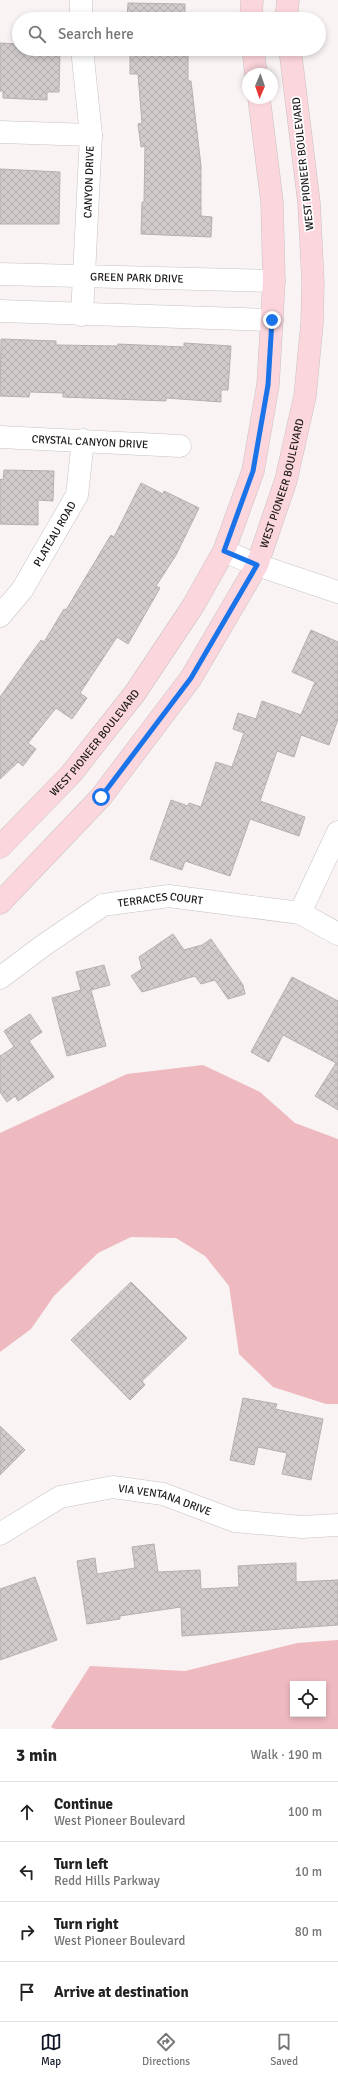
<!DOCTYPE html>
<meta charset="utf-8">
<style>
:root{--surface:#fff;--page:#f2f2f2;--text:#222;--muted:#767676;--line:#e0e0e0;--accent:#111827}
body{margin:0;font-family:Signika,sans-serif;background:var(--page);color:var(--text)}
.controls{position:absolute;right:12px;bottom:12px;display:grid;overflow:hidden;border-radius:0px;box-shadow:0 2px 6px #0003}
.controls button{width:36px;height:36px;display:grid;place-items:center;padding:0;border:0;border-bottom:1px solid var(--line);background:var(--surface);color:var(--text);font:20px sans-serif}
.compass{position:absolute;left:242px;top:68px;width:36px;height:36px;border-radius:50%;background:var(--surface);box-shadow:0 2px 6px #0003;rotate:182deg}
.stop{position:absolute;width:12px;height:12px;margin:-9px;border:3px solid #1a73e8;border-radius:50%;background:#fff}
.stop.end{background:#1a73e8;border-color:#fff;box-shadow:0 1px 4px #0008}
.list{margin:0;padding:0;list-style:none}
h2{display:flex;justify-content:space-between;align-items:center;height:52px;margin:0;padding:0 16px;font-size:17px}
h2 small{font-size:13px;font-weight:400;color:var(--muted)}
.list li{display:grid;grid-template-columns:26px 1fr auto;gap:12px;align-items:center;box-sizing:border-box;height:60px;padding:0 16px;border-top:1px solid var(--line)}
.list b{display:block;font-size:15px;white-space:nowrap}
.list p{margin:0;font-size:13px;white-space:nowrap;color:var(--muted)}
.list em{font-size:13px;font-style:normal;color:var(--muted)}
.icon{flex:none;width:22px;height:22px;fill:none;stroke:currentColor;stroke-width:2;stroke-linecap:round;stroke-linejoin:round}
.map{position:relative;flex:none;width:338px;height:1729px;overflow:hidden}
.search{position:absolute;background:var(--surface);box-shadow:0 2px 6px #0003;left:12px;right:12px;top:12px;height:44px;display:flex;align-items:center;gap:10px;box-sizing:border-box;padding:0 14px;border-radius:22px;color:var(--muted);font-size:15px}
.sheet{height:292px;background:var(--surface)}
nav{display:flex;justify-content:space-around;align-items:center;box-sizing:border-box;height:56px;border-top:1px solid var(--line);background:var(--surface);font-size:11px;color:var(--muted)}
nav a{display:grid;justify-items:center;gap:2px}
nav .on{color:var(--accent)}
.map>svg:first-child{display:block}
.grass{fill:#eebac0;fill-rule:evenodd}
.building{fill:url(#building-cross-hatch);stroke:#b6b0b1}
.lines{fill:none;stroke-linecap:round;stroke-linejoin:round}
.minor-casing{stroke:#c8c2c3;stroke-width:23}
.tertiary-casing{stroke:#c8c2c3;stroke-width:23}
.secondary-casing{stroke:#c8c2c3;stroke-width:23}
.minor{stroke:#fff;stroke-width:22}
.tertiary{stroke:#fff;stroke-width:22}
.secondary{stroke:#fcd6dd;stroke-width:22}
.route{stroke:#1a73e8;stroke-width:5}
.labels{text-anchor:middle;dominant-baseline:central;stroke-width:3.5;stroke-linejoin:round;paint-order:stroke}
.street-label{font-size:11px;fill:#1a1818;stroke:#fff}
</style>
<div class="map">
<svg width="338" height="1729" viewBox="0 0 338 1729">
<defs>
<pattern id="building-cross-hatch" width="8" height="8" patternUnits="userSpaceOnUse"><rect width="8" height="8" fill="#d1cbcc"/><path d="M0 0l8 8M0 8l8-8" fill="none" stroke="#b3aeae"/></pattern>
</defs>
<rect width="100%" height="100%" fill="#f9f3f3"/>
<g class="grass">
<path d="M203 1065 260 1092 295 1123 338 1139V1404H326L273 1387 239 1354 229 1286 205 1256 176 1238 131 1237 98 1253 54 1296 31 1329 0 1352V1133L127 1074Z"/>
<path d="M338 1640V1729H55L51 1727 90 1666 185 1671 297 1643ZM293 1684H323V1714H293Z"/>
</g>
<g class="building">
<path d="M128 3 185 4V19H127Z"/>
<path d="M0 43 19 44V49H60L59 92H47V100L3 98V91H0Z"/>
<path d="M130 49H188V81H191L201 166V216L212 217 211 237 141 234 142 202H144L145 146 141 147 138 124 142 123 138 74H130Z"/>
<path d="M0 169 60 172 59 224H0Z"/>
<path d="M1 339 56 341V345L118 346V344L184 347V343L231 346 228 390H221V402L166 398V401L63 397V393L30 392 29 397 0 396Z"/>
<path d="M4 470 54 471 53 501 38 500V525L0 524V479L3 480Z"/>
<path d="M141 483 163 494 164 491 199 508 176 555 156 586 160 588 128 644 117 637 80 693 87 698 72 719 56 708 28 743 36 749 23 766 18 762 0 779V697L41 640 44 642 64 609 66 610 111 535 114 537Z"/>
<path d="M311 630 338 642V719L329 745 301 735 294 757 277 751 260 801 305 817 299 836 250 819 230 876 185 861 182 870 150 859 171 800 188 806 189 803 201 807 216 762 232 767 244 733 233 729 238 713 256 719 262 701 301 715 315 682 292 672Z"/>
<path d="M173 934 184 950 202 945 211 939 243 985 245 994 228 999 215 980 201 984 195 976 142 992 131 976 142 969 139 957Z"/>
<path d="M104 965 110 985 91 990 106 1046 67 1056 52 998 81 990 76 972Z"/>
<path d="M292 977 338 1001V1110L315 1096 336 1063 283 1035 269 1062 251 1052Z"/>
<path d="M30 1014 42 1032 29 1041 54 1077 18 1101 15 1096 7 1102 0 1092V1056L14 1047 4 1031Z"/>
<path d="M131 1282 187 1338 142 1381 145 1385 130 1400 71 1340Z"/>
<path d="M243 1398 277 1404 275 1409 323 1419 311 1480 282 1474 287 1453 258 1447 254 1465 230 1460Z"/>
<path d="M0 1426 25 1450 0 1475Z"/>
<path d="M154 1544 158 1572 200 1570 201 1589 239 1587 238 1566 273 1564 296 1563V1582L338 1580V1625L182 1636 181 1607 120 1616V1619L87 1624 77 1561 95 1558 97 1574 135 1568 132 1547Z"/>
<path d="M35 1577 57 1640 0 1660V1589Z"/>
</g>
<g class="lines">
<g class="minor-casing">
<g id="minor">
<path d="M81 0V19"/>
<path d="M82 49 91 135 82 315"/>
<path d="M0 132 91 135"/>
<path id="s1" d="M0 274 274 281"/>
<path d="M0 311 272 320"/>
<path id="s2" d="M0 437 180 446"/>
<path id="s3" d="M0 616 22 590 77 495 83 440"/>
<path d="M300 913 338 832"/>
<path id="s4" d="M0 978 44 945 103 905 169 896 300 913 338 934"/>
<path id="s5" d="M0 1534 60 1497 113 1487 163 1494 235 1521 302 1527 338 1525"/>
</g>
</g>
<g class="tertiary-casing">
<path id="tertiary" d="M224 551 257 565 338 592"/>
</g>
<g class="secondary-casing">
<g id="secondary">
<path d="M251 19 252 0"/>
<path d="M286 19 288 0"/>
<path d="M253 49 256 74"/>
<path id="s6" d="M0 847 71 774 135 693 193 606 224 551 253 471 268 385 274 281 272 202 259 98"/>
<path id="s7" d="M0 903 101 797 191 678 257 565 286 480 305 396 312 324 313 283 309 203 290 49"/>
</g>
</g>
<use href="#minor" class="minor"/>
<use href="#tertiary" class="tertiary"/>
<use href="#secondary" class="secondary"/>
</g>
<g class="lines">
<path class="route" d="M101 797 191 678 257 565 224 551 253 471 268 385 272 320"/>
</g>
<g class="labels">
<g class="street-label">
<text transform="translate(303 164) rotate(-96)">WEST PIONEER BOULEVARD</text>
<text transform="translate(89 182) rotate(-88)">CANYON DRIVE</text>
<text stroke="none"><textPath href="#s1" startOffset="137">GREEN PARK DRIVE</textPath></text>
<text stroke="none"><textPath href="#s2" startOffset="90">CRYSTAL CANYON DRIVE</textPath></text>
<text stroke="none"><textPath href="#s7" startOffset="512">WEST PIONEER BOULEVARD</textPath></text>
<text stroke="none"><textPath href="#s3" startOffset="99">PLATEAU ROAD</textPath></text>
<text stroke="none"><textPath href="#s6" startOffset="141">WEST PIONEER BOULEVARD</textPath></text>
<text stroke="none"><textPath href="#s4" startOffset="184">TERRACES COURT</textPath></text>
<text stroke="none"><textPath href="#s5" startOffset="178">VIA VENTANA DRIVE</textPath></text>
</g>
</g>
</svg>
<div class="controls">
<button><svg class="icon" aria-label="locate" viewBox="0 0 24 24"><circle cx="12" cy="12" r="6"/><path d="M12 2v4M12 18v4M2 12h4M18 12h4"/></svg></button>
</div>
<svg class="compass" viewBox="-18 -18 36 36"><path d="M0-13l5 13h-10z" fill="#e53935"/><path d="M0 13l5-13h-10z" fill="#767676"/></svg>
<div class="stop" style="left:101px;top:797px"></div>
<div class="stop end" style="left:272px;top:320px"></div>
<div class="search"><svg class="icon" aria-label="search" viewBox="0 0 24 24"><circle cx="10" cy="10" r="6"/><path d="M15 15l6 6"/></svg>Search here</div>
</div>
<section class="sheet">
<h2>3 min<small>Walk · 190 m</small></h2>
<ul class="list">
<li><svg class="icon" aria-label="ahead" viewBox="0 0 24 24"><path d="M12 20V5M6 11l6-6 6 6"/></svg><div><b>Continue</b><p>West Pioneer Boulevard</p></div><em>100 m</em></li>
<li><svg class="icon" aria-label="left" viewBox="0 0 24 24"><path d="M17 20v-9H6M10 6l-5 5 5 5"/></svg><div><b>Turn left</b><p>Redd Hills Parkway</p></div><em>10 m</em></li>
<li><svg class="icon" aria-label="right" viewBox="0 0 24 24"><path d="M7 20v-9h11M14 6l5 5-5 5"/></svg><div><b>Turn right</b><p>West Pioneer Boulevard</p></div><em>80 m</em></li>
<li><svg class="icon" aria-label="arrive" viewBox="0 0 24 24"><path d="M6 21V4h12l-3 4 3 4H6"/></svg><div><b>Arrive at destination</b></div></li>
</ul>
</section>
<nav>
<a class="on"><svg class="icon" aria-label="map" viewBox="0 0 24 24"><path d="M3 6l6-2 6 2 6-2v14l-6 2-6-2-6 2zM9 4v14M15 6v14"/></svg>Map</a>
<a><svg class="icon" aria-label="directions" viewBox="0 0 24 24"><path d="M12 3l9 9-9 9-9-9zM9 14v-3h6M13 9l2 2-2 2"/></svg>Directions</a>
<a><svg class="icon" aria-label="saved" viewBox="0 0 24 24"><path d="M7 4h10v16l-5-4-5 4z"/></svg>Saved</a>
</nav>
